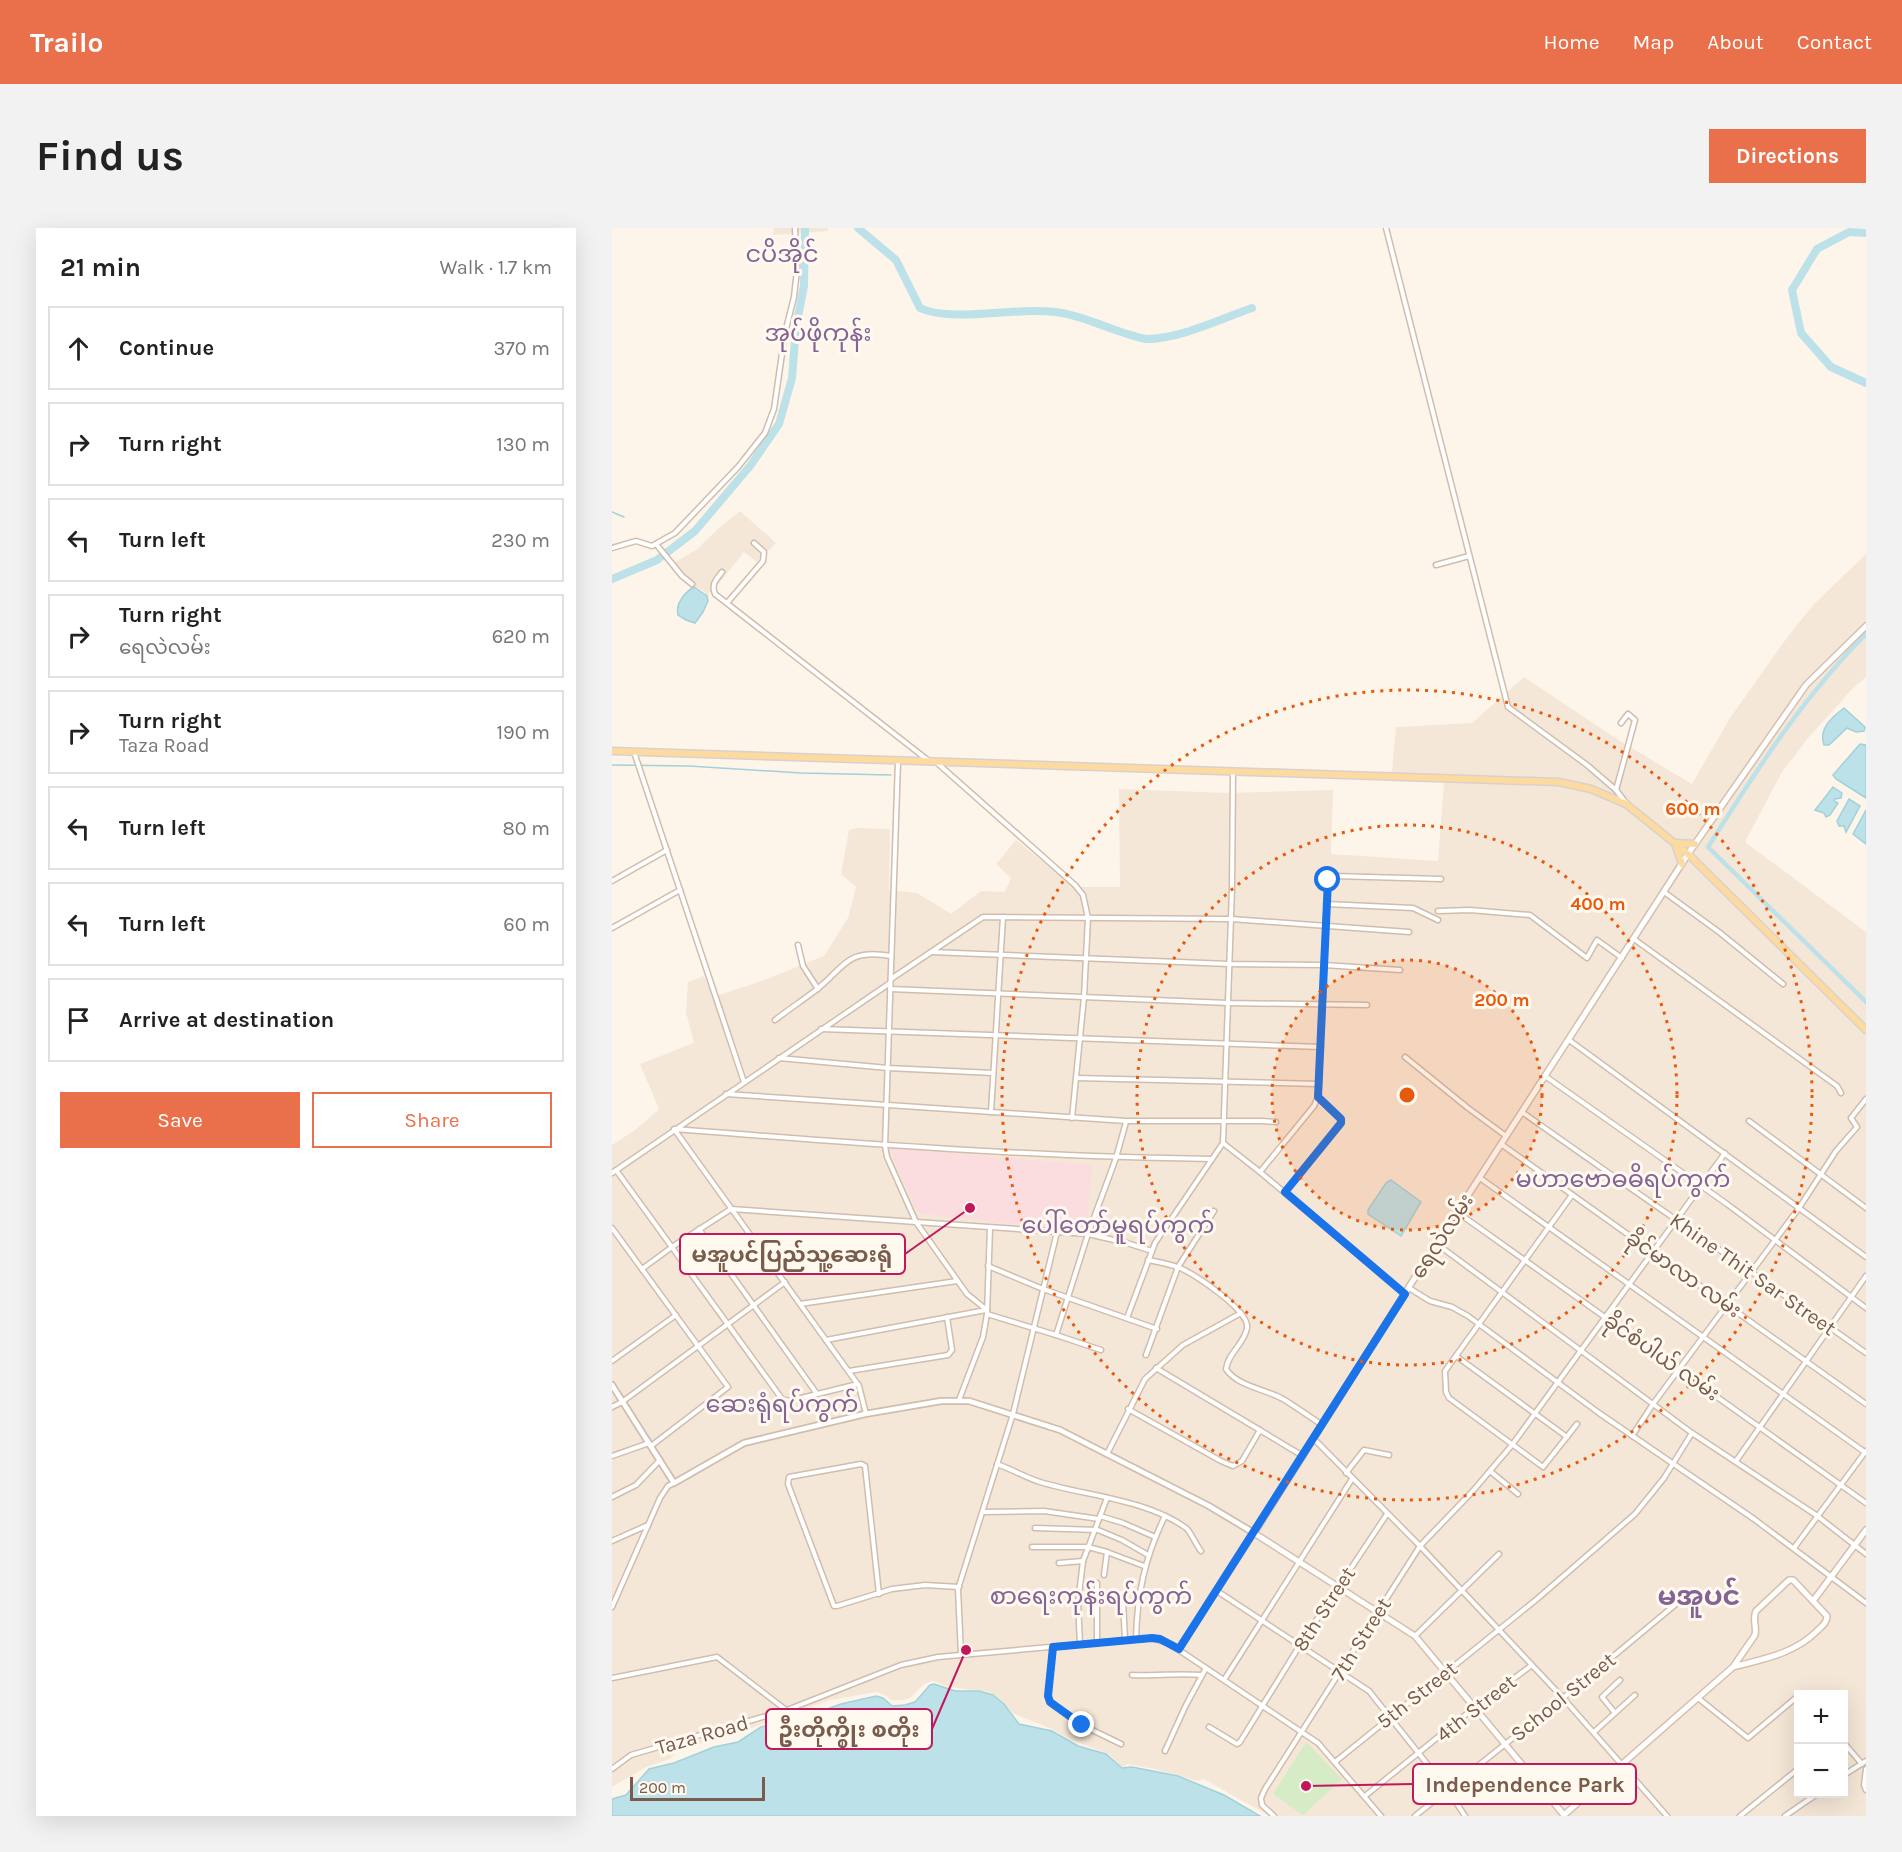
<!DOCTYPE html>
<meta charset="utf-8">
<style>
:root{--surface:#fff;--page:#f2f2f2;--text:#222;--muted:#767676;--line:#e0e0e0;--accent:#ea704b}
body{margin:0;font-family:Karla,"Noto Sans Myanmar",sans-serif;background:var(--page);color:var(--text)}
.controls{position:absolute;right:18px;bottom:18px;display:grid;overflow:hidden;border-radius:0px;box-shadow:0 6px 24px #0002}
.controls button{width:54px;height:54px;display:grid;place-items:center;padding:0;border:0;border-bottom:2px solid var(--line);background:var(--surface);color:var(--text);font:30px sans-serif}
.scale{position:absolute;left:18px;bottom:15px;width:135px;box-sizing:border-box;padding-left:6px;border:3px solid #795c4b;border-top:0;font-size:16px;line-height:21px;white-space:nowrap;color:#795c4b;-webkit-text-stroke:4px #fff9f0;paint-order:stroke}
.stop{position:absolute;width:18px;height:18px;margin:-14px;border:4px solid #1a73e8;border-radius:50%;background:#fff}
.stop.end{background:#1a73e8;border-color:#fff;box-shadow:0 2px 6px #0008}
.list{margin:0;padding:0;list-style:none}
h2{display:flex;justify-content:space-between;align-items:center;height:78px;margin:0;padding:0 24px;font-size:26px}
h2 small{font-size:20px;font-weight:400;color:var(--muted)}
.list li{display:grid;grid-template-columns:39px 1fr auto;gap:18px;align-items:center;box-sizing:border-box;height:84px;margin:0 12px 12px;padding:0 12px;border:2px solid var(--line);border-radius:0px}
.list b{display:block;font-size:22px;white-space:nowrap}
.list p{margin:0;font-size:20px;white-space:nowrap;color:var(--muted)}
.list em{font-size:20px;font-style:normal;color:var(--muted)}
.actions{display:flex;gap:12px;padding:18px 24px}
.actions a{flex:1;padding:14px 0;border:2px solid var(--accent);border-radius:0px;text-align:center;font-size:21px;color:var(--accent)}
.actions .main{background:var(--accent);color:#fff}
.icon{flex:none;width:33px;height:33px;fill:none;stroke:currentColor;stroke-width:2;stroke-linecap:round;stroke-linejoin:round}
.map{position:relative;flex:none;width:1254px;height:1588px;overflow:hidden;border-radius:0px}
header{display:flex;align-items:center;gap:36px;box-sizing:border-box;height:84px;padding:0 30px;background:var(--accent);color:#fff}
header strong{font-size:28px}
nav{display:flex;gap:33px;margin-inline-start:auto;font-size:21px}
.intro{display:flex;align-items:center;justify-content:space-between;box-sizing:border-box;height:144px;padding:0 36px}
h1{margin:0;font-size:42px}
.button{padding:15px 27px;border-radius:0px;background:var(--accent);color:#fff;font-size:21px;font-weight:700}
main{display:flex;gap:36px;padding:0 36px}
aside{flex:1;background:var(--surface);border-radius:0px;box-shadow:0 6px 24px #0002}
.map>svg:first-child{display:block}
.residential{fill:#f5e7d7;fill-rule:evenodd}
.medical{fill:#fbdcdf}
.green{fill:#d5ecc6}
.water{fill:#bce1e8;stroke:#a2d1da;stroke-width:1.5}
.lines{fill:none;stroke-linecap:round;stroke-linejoin:round}
.stream{stroke:#a2d1da;stroke-width:1.5}
.canal{stroke:#bce1e8;stroke-width:4.5}
.river{stroke:#bce1e8;stroke-width:8}
.minor-casing{stroke:#d0bdad;stroke-width:7}
.tertiary-casing{stroke:#d0bdad;stroke-width:8}
.secondary-casing{stroke:#d6bfad;stroke-width:8}
.primary-casing{stroke:#d9d1cd;stroke-width:9}
.minor{stroke:#fff;stroke-width:4}
.tertiary{stroke:#fff;stroke-width:4.5}
.secondary{stroke:#fff;stroke-width:5}
.primary{stroke:#fddba0;stroke-width:6}
.route{stroke:#1a73e8;stroke-width:8}
.ring{fill:none;stroke:#e8590c;stroke-width:3;stroke-dasharray:3 6}
.labels{text-anchor:middle;dominant-baseline:central;stroke-width:6;stroke-linejoin:round;paint-order:stroke}
.street-label{font-size:21px;fill:#795c4b;stroke:#fff9f0}
.quarter-label{font-size:24px;fill:#846395;stroke:#fff9f0}
.district-label{font-size:27px;font-weight:bold;fill:#846395;stroke:#fff9f0}
.centre{fill:#e8590c;stroke:#fff9f0;stroke-width:3}
.ring-label{font-size:18px;text-anchor:middle;font-weight:bold;fill:#e8590c;stroke:#fff9f0;stroke-width:6;stroke-linejoin:round;paint-order:stroke}
.leader{fill:none;stroke:#c2185b;stroke-width:2}
.callout-dot{fill:#c2185b;stroke:#fff9f0;stroke-width:2}
.callout{fill:#fff9f0;stroke:#c2185b;stroke-width:2}
.callout-label{font-size:22px;text-anchor:middle;font-weight:bold;fill:#795c4b}
</style>
<header>
<strong>Trailo</strong>
<nav><a>Home</a><a>Map</a><a>About</a><a>Contact</a></nav>
</header>
<div class="intro"><h1>Find us</h1><a class="button">Directions</a></div>
<main>
<aside>
<h2>21 min<small>Walk · 1.7 km</small></h2>
<ul class="list">
<li><svg class="icon" aria-label="ahead" viewBox="0 0 24 24"><path d="M12 20V5M6 11l6-6 6 6"/></svg><div><b>Continue</b></div><em>370 m</em></li>
<li><svg class="icon" aria-label="right" viewBox="0 0 24 24"><path d="M7 20v-9h11M14 6l5 5-5 5"/></svg><div><b>Turn right</b></div><em>130 m</em></li>
<li><svg class="icon" aria-label="left" viewBox="0 0 24 24"><path d="M17 20v-9H6M10 6l-5 5 5 5"/></svg><div><b>Turn left</b></div><em>230 m</em></li>
<li><svg class="icon" aria-label="right" viewBox="0 0 24 24"><path d="M7 20v-9h11M14 6l5 5-5 5"/></svg><div><b>Turn right</b><p>ရေလဲလမ်း</p></div><em>620 m</em></li>
<li><svg class="icon" aria-label="right" viewBox="0 0 24 24"><path d="M7 20v-9h11M14 6l5 5-5 5"/></svg><div><b>Turn right</b><p>Taza Road</p></div><em>190 m</em></li>
<li><svg class="icon" aria-label="left" viewBox="0 0 24 24"><path d="M17 20v-9H6M10 6l-5 5 5 5"/></svg><div><b>Turn left</b></div><em>80 m</em></li>
<li><svg class="icon" aria-label="left" viewBox="0 0 24 24"><path d="M17 20v-9H6M10 6l-5 5 5 5"/></svg><div><b>Turn left</b></div><em>60 m</em></li>
<li><svg class="icon" aria-label="arrive" viewBox="0 0 24 24"><path d="M6 21V4h12l-3 4 3 4H6"/></svg><div><b>Arrive at destination</b></div></li>
</ul>
<div class="actions"><a class="main">Save</a><a>Share</a></div>
</aside>
<div class="map">
<svg width="1254" height="1588" viewBox="0 0 1254 1588">
<rect width="100%" height="100%" fill="#fdf5e9"/>
<g class="residential">
<path d="M162 0H216V3L161 7Z"/>
<path d="M128 283 164 315 145 334 132 324 105 358 95 367 90 362 75 356 63 334 84 322 107 300Z"/>
<path d="M1254 326V449L1241 460 1197 509 1170 544 1133 614 1254 704V1588H657L592 1551 586 1553 542 1541 515 1536 512 1539 509 1538 497 1526 457 1511 440 1501 402 1486 386 1469 377 1464 337 1459 321 1453 312 1456 298 1470 289 1472H279L274 1468 265 1464 218 1472 123 1506 66 1522 58 1531 34 1539 0 1559V917L23 902 47 881 28 836 82 815 74 784 76 754 92 748 101 769 150 753 212 728 236 690 244 659 229 646 237 602 246 600 278 601 277 662 305 665 339 686 369 663 393 664 399 650 384 636 404 612 462 659H508L507 561 617 565 721 562 719 626 826 633 832 554 779 553 784 499 860 495 912 449 1008 513 1080 556 1118 490 1174 411 1201 377ZM1186 1466H1232V1566H1186Z"/>
</g>
<path class="medical" d="M277 920 480 937 474 1004 309 986 302 978Z"/>
<path class="green" d="M694 1514 730 1551 691 1587 661 1566Z"/>
<g class="water">
<path d="M82 359 95 368 96 373 91 384 83 395 74 392 66 387C63 376 73 364 82 359Z"/>
<path d="M1232 480 1253 499 1252 503 1244 504 1235 500 1217 517H1212C1206 501 1220 489 1232 480Z"/>
<path d="M1248 516 1254 517V570L1224 551 1221 547Z"/>
<path d="M1221 559 1230 565 1229 570 1223 571 1222 573 1226 575 1218 587 1214 589 1212 585 1203 582Z"/>
<path d="M1237 571 1248 578 1234 604 1232 598H1227L1225 593Z"/>
<path d="M1254 582V616L1241 606Z"/>
<path d="M779 952 809 974 789 1008 756 986V982L774 955Z"/>
<path d="M322 1456 343 1463H367L381 1467 392 1476 407 1496 440 1503 466 1518 494 1526 510 1540 520 1539 566 1548 612 1567 648 1588H0V1571L14 1567 37 1541 62 1535 102 1519 126 1514 149 1499 192 1489 229 1476 264 1468 271 1470 280 1478 293 1477 303 1474 318 1457Z"/>
</g>
<g class="lines">
<g class="stream">
<path d="M0 284 12 289"/>
<path d="M0 537 77 538 189 545 279 547"/>
</g>
<path class="canal" d="M1254 406C1190 470 1144 543 1096 619L1254 774"/>
<g class="river">
<path d="M246 0 284 32 308 80C342 96 409 77 450 85 471 89 491 98 512 105 519 107 527 110 534 111 568 111 608 91 640 80"/>
<path d="M1254 5 1237 4 1205 21 1180 62 1189 105 1219 139 1254 155"/>
<path d="M0 351 45 332 83 303 138 238 167 196 180 150 184 99 192 58 193 0"/>
</g>
<g class="minor-casing">
<g id="minor">
<path d="M774 0 896 479 975 537 1004 562 1014 575"/>
<path d="M44 316 70 348 80 356"/>
<path d="M0 320 24 313 40 318 63 305 126 239 153 205 162 181 173 105 182 69 185 42 183 0"/>
<path d="M824 337 857 328"/>
<path d="M110 344C104 352 99 356 103 366L317 533"/>
<path d="M115 375 151 333 152 324 142 315"/>
<path d="M22 524 132 854"/>
<path d="M286 533 273 918 275 929 304 994 476 1006 515 1015 540 1023"/>
<path d="M324 534 463 657 471 667 476 690 472 769 460 890"/>
<path d="M1004 562 1023 492 1016 486 1009 495"/>
<path d="M0 653 55 622"/>
<path d="M1052 664 1107 704 1171 756"/>
<path d="M714 676 801 680 826 692"/>
<path d="M826 683 858 682 918 687 975 730 985 712 1010 730"/>
<path d="M0 700 68 662"/>
<path d="M1022 711 1225 858 1229 865"/>
<path d="M186 717 191 738 206 761"/>
<path d="M319 724 617 736 712 737 788 742"/>
<path d="M279 751 371 689 619 691 797 704"/>
<path d="M278 761 616 775 755 777"/>
<path d="M163 792C176 782 191 772 204 762 234 738 235 720 279 728"/>
<path d="M209 801 709 819"/>
<path d="M957 812 1254 1029"/>
<path d="M793 829 856 880 894 908"/>
<path d="M167 830 276 840 381 845"/>
<path d="M933 848 1115 976 1254 1080"/>
<path d="M465 850 707 856"/>
<path d="M114 866 514 893H650L664 894"/>
<path d="M379 884 391 689"/>
<path d="M910 884C1024 965 1140 1043 1254 1125"/>
<path d="M1137 893 1254 980"/>
<path d="M611 915 648 944 793 1066"/>
<path d="M889 916 1254 1176"/>
<path d="M4 942 170 1171 177 1173 246 1156"/>
<path d="M648 944 702 878 706 869 716 650 721 648 829 651"/>
<path d="M0 945 278 755"/>
<path d="M868 950 1254 1225"/>
<path d="M673 964 729 895V891L706 869"/>
<path d="M960 967 833 1143 834 1164 837 1170 931 1239 965 1196"/>
<path d="M845 984 1254 1275"/>
<path d="M0 1000 116 1159 39 1218"/>
<path d="M87 1001 205 1166"/>
<path d="M825 1016 1080 1205 1204 1287 1254 1326"/>
<path d="M536 1032C547 1034 558 1036 568 1040 583 1046 638 1083 635 1100 633 1115 616 1125 614 1141 625 1158 653 1161 671 1171 684 1179 697 1188 710 1197"/>
<path d="M376 1038 431 1061 545 1101"/>
<path d="M30 1041 60 1019 119 981 304 994 355 1066 375 1082"/>
<path d="M797 1060 818 1073 840 1079 856 1088 987 1185 1142 1291 1254 1375"/>
<path d="M188 1076 345 1053"/>
<path d="M375 1086 444 1107 476 1006 504 930 514 894"/>
<path d="M515 1090 543 1015 611 915 620 661 621 544"/>
<path d="M444 1107 489 1122"/>
<path d="M214 1112 374 1082"/>
<path d="M534 1127 566 1039 602 983"/>
<path d="M844 1128 955 1209"/>
<path d="M0 1133 64 1087"/>
<path d="M544 1140 691 1228"/>
<path d="M237 1143 336 1127 340 1122 335 1089"/>
<path d="M347 1172 371 1109 375 1086 378 1000"/>
<path d="M0 1179 10 1174 173 1054"/>
<path d="M516 1181 609 1233 621 1238 630 1233 648 1202"/>
<path d="M254 1186 247 1158 62 901C242 915 420 929 600 931"/>
<path d="M1020 1208 1041 1176 1187 980 1224 923 1245 899 1239 890 1254 871"/>
<path d="M702 1211 808 1318 951 1470 1055 1588"/>
<path d="M495 1226 533 1151 571 1117 629 1085"/>
<path d="M0 1228 37 1215"/>
<path d="M1124 1233 1254 1048"/>
<path d="M385 1236C399 1241 413 1249 428 1254 474 1268 534 1271 574 1300 579 1304 584 1317 589 1323"/>
<path d="M878 1243 906 1266"/>
<path d="M734 1245 752 1222 777 1227"/>
<path d="M0 1269 24 1257 48 1232"/>
<path d="M371 1284 432 1283 487 1291"/>
<path d="M488 1288 511 1295 543 1309"/>
<path d="M423 1300 486 1302 510 1312 536 1327"/>
<path d="M0 1313 36 1297"/>
<path d="M420 1319H476L495 1324 532 1338"/>
<path d="M1182 1320 1254 1223"/>
<path d="M447 1335 471 1333"/>
<path d="M492 1347 495 1324"/>
<path d="M605 1363 757 1463 836 1562 853 1588"/>
<path d="M267 1366 253 1238 249 1236 177 1249 176 1256 222 1378H225L280 1361 313 1357 347 1359"/>
<path d="M511 1373 513 1412"/>
<path d="M0 1379 48 1270 56 1258 62 1255"/>
<path d="M803 1408 887 1326"/>
<path d="M524 1411C525 1366 533 1329 553 1288"/>
<path d="M485 1415V1355"/>
<path d="M468 1416 466 1375 471 1333 495 1270"/>
<path d="M441 1419 436 1468 438 1474 470 1497 509 1516"/>
<path d="M567 1421 642 1305"/>
<path d="M349 1427 346 1361 401 1186 445 1004"/>
<path d="M520 1447C543 1448 567 1445 590 1447"/>
<path d="M0 1450 105 1429 174 1482"/>
<path d="M612 1452 740 1251"/>
<path d="M1086 1470 1136 1510 1186 1468"/>
<path d="M1003 1485 990 1469 1008 1452"/>
<path d="M597 1499 625 1516 628 1514 688 1417 775 1286"/>
<path d="M982 1504 1023 1467"/>
<path d="M1232 1515 1250 1536"/>
<path d="M553 1523 574 1477 594 1440"/>
<path d="M723 1534 925 1371 1023 1286 1052 1250 1080 1205"/>
<path d="M0 1541 19 1527 175 1482 289 1437 326 1429 540 1410 558 1416 706 1515 769 1588"/>
<path d="M1254 1541 1252 1557 1254 1562"/>
<path d="M1232 1547 1254 1533"/>
<path d="M753 1568 862 1480 920 1437"/>
<path d="M662 1588 650 1577 649 1570 653 1561 808 1318 860 1264 900 1217 1113 925"/>
<path d="M803 1588 951 1470 1070 1371"/>
<path d="M1128 1588 1186 1541"/>
<path d="M1173 1588 1205 1566"/>
</g>
</g>
<g class="tertiary-casing">
<path id="tertiary" d="M0 1157 62 1255 132 1215 253 1186 329 1173H357L448 1202 597 1278 642 1305"/>
</g>
<g class="secondary-casing">
<g id="secondary">
<path d="M1201 1373 1254 1302"/>
<path d="M1121 1439C1151 1431 1182 1426 1205 1403 1210 1398 1215 1395 1215 1388L1181 1352H1177L1144 1383C1140 1390 1145 1399 1143 1407L1121 1439 952 1587 803 1408 642 1305 802 1051 1076 626 1194 457 1254 398"/>
</g>
</g>
<g class="primary-casing">
<g id="primary">
<path d="M0 523 854 551 947 554 979 561 1014 576 1076 626 1254 802"/>
<path d="M1070 636 1063 615 1083 616"/>
</g>
</g>
<use href="#minor" class="minor"/>
<use href="#tertiary" class="tertiary"/>
<use href="#secondary" class="secondary"/>
<use href="#primary" class="primary"/>
</g>
<g class="lines">
<path class="route" d="M470 1497 438 1474 436 1468 441 1419 540 1410 548 1411 567 1421 793 1066 673 964 729 895V891L706 869 716 652"/>
</g>
<circle cx="795" cy="867" r="135" fill="#e8590c" fill-opacity=".12"/>
<g class="ring">
<circle cx="795" cy="867" r="135"/>
<circle cx="795" cy="867" r="270"/>
<circle cx="795" cy="867" r="405"/>
</g>
<g class="labels">
<g class="street-label">
<text transform="translate(830 1008) rotate(-57)">ရေလဲလမ်း</text>
<text transform="translate(1072 1046) rotate(35)">ခိုင်မာလာ လမ်း</text>
<text transform="translate(1141 1046) rotate(35)">Khine Thit Sar Street</text>
<text transform="translate(1050 1129) rotate(35)">ခိုင်စံပါယ် လမ်း</text>
<text transform="translate(712 1381) rotate(-57)">8th Street</text>
<text transform="translate(749 1411) rotate(-58)">7th Street</text>
<text transform="translate(805 1467) rotate(-38)">5th Street</text>
<text transform="translate(951 1469) rotate(-39)">School Street</text>
<text transform="translate(864 1480) rotate(-38)">4th Street</text>
<text transform="translate(90 1507) rotate(-16)">Taza Road</text>
</g>
<g class="quarter-label">
<text x="170" y="26">ငပိအိုင်</text>
<text x="206" y="105">အုပ်ဖိုကုန်း</text>
<text x="1011" y="951">မဟာဗောဓဓိရပ်ကွက်</text>
<text x="506" y="997">ပေါ်တော်မူရပ်ကွက်</text>
<text x="170" y="1176">ဆေးရုံရပ်ကွက်</text>
<text x="479" y="1368">စာရေးကုန်းရပ်ကွက်</text>
</g>
<g class="district-label">
<text x="1087" y="1368">မအူပင်</text>
</g>
</g>
<circle cx="795" cy="867" r="9" class="centre"/>
<g class="ring-label">
<text x="1081" y="587">600 m</text>
<text x="986" y="682">400 m</text>
<text x="890" y="778">200 m</text>
</g>
<path class="leader" d="M358 980L293 1026M354 1422L320 1501M694 1558L801 1556"/>
<g class="callout-dot">
<circle cx="358" cy="980" r="6"/>
<circle cx="354" cy="1422" r="6"/>
<circle cx="694" cy="1558" r="6"/>
</g>
<g class="callout">
<rect x="68" y="1006" width="225" height="40" rx="6"/>
<rect x="154" y="1481" width="166" height="40" rx="6"/>
<rect x="801" y="1536" width="223" height="40" rx="6"/>
</g>
<g class="callout-label">
<text x="180" y="1034">မအူပင်ပြည်သူ့ဆေးရုံ</text>
<text x="237" y="1509">ဦးတိုက္စိုး စတိုး</text>
<text x="913" y="1564">Independence Park</text>
</g>
</svg>
<div class="controls">
<button>+</button>
<button>−</button>
</div>
<div class="scale">200 m</div>
<div class="stop" style="left:716px;top:652px"></div>
<div class="stop end" style="left:470px;top:1497px"></div>
</div>
</main>
